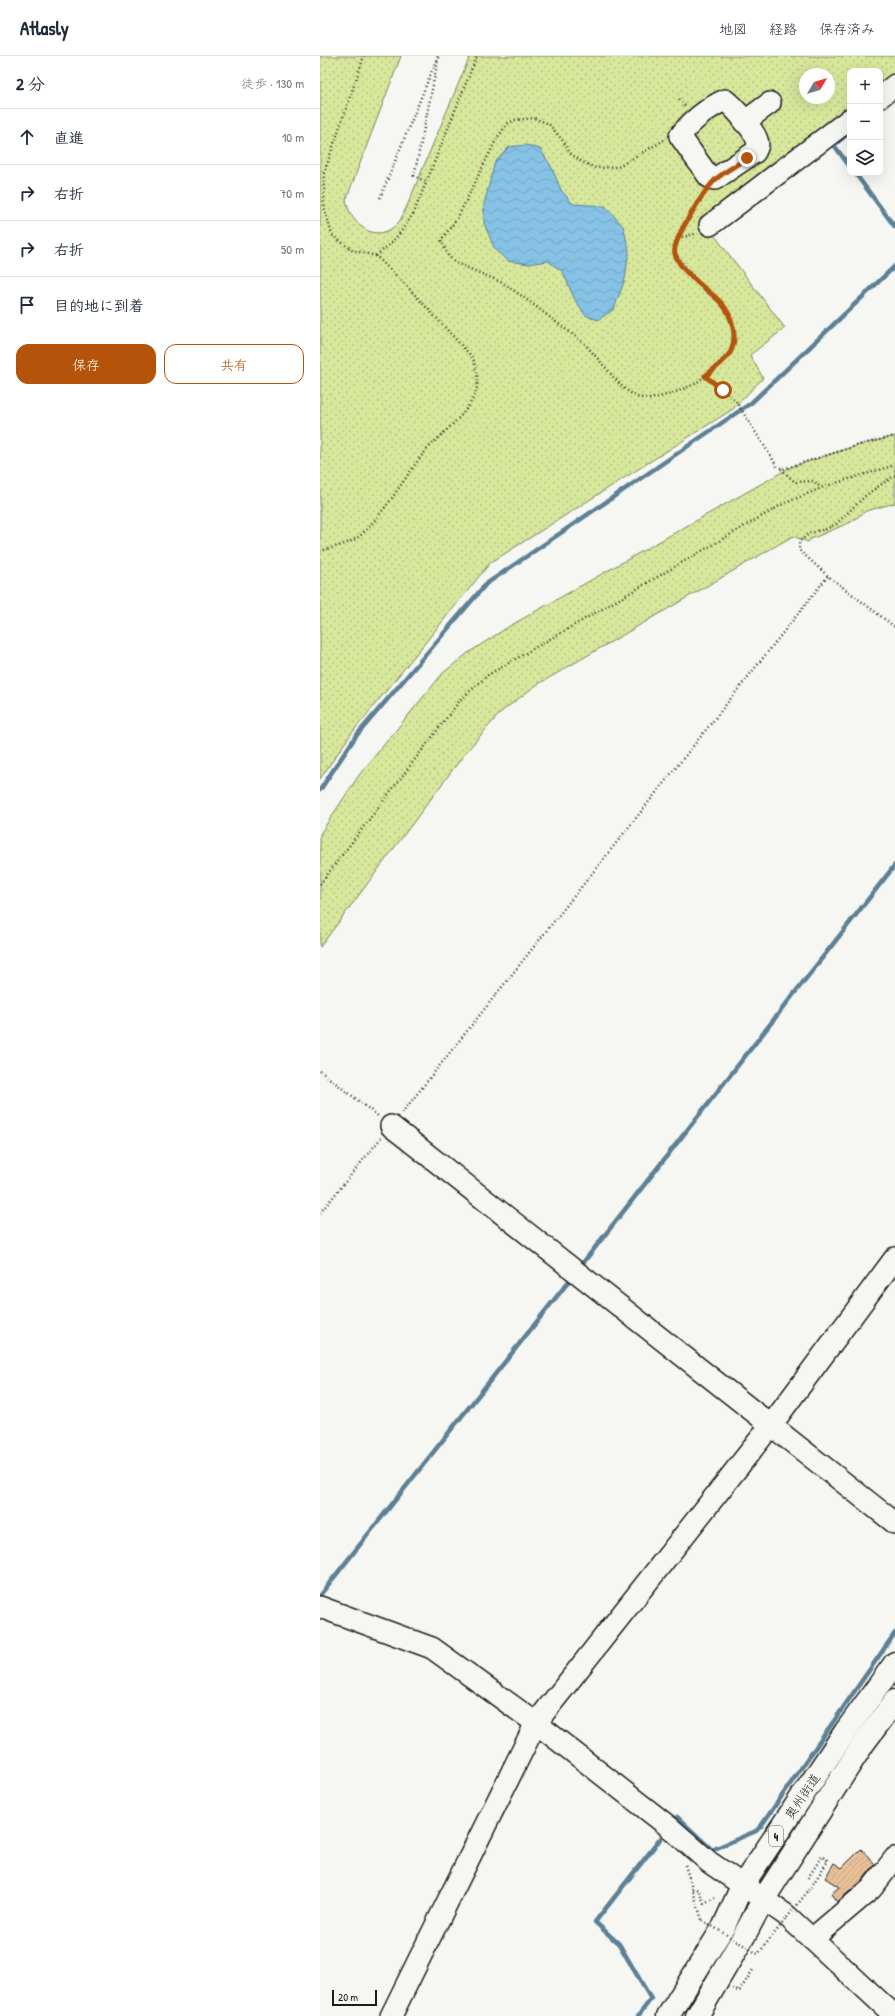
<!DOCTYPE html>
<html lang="ja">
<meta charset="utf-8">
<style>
:root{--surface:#fff;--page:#f6f6f7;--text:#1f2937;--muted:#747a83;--line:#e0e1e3;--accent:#b45309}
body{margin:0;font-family:"Patrick Hand","Klee One",sans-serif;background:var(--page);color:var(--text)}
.controls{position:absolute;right:12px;top:12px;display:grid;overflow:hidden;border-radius:8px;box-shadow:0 4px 16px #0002}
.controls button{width:36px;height:36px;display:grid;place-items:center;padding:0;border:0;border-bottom:1px solid var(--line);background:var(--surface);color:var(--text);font:20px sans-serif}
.compass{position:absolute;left:479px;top:12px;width:36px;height:36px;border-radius:50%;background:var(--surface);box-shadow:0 4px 16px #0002;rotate:52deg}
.scale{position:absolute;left:12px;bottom:10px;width:45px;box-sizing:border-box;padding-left:4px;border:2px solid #1c1c1c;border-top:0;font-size:11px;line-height:14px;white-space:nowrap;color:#1c1c1c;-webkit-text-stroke:3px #f6f6f2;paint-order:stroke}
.stop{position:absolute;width:12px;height:12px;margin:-9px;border:3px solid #b45309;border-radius:50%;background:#fff}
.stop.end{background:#b45309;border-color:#fff;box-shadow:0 1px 4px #0008}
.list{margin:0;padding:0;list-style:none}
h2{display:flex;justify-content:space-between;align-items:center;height:52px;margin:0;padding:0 16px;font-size:17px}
h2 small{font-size:13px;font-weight:400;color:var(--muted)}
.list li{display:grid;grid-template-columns:26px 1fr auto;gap:12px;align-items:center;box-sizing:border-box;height:56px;padding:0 16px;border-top:1px solid var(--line)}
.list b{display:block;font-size:15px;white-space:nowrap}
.list em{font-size:13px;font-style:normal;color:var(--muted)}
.actions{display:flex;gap:8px;padding:12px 16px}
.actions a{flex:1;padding:9px 0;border:1px solid var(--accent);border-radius:12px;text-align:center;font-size:14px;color:var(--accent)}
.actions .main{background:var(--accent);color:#fff}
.icon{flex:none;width:22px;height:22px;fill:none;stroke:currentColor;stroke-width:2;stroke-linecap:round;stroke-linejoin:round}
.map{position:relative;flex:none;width:575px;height:1960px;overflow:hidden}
header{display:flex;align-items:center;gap:24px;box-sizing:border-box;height:56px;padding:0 20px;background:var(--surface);border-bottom:1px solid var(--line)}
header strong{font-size:19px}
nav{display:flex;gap:22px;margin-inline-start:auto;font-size:14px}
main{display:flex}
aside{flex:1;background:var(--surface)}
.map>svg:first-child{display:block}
.grass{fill:url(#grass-dots);stroke:#7a825c;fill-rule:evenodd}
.water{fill:url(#water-waves);stroke:#5b8095}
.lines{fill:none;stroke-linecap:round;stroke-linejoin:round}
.stream{stroke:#5b8095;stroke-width:4.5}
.building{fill:url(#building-hatch);stroke:#1c1c1c}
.minor-casing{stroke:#1c1c1c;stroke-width:24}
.highway-casing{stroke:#1c1c1c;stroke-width:25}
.path{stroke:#1c1c1c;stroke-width:2.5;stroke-dasharray:1 3;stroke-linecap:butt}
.minor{stroke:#f6f6f2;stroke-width:21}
.highway{stroke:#f6f6f2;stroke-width:22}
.path-bridge{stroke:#1c1c1c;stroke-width:2.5;stroke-dasharray:1 3;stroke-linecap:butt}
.route{stroke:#b45309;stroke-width:5}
.labels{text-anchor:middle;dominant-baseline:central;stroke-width:3;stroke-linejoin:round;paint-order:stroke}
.shield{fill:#f6f6f2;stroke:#5d5d5c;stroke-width:1}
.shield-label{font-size:12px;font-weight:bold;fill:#1c1c1c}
.street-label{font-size:13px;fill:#1c1c1c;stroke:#f6f6f2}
</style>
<header>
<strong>Atlasly</strong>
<nav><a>地図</a><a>経路</a><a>保存済み</a></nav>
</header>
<main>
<aside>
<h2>2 分<small>徒歩 · 130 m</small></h2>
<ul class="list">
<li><svg class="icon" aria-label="ahead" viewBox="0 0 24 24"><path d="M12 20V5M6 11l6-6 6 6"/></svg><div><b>直進</b></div><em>10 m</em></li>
<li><svg class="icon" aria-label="right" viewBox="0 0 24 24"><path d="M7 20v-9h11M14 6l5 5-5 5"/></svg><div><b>右折</b></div><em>70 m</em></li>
<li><svg class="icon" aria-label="right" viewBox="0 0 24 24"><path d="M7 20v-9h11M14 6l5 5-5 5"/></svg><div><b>右折</b></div><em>50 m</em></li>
<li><svg class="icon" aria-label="arrive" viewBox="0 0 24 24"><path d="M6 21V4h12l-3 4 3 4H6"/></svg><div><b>目的地に到着</b></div></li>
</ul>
<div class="actions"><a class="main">保存</a><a>共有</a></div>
</aside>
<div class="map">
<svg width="575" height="1960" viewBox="0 0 575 1960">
<defs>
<pattern id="grass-dots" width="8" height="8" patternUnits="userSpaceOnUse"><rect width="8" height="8" fill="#d7e79b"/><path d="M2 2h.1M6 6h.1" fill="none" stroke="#b8c685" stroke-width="1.8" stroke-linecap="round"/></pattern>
<pattern id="water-waves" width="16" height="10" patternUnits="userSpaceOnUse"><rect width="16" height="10" fill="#85c2e5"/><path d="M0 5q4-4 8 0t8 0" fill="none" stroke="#72a6c4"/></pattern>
<pattern id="building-hatch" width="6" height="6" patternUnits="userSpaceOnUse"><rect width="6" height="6" fill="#e9c199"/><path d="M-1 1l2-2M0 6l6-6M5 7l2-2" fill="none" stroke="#c7a583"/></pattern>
</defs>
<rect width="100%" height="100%" fill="#f6f6f2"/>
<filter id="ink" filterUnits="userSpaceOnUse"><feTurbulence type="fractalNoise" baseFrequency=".025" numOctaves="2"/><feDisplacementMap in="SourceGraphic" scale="8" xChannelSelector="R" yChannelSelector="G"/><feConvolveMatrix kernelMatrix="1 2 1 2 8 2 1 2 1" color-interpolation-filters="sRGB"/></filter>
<g filter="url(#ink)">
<g class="grass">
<path d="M0 0H81L26 144C30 169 57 190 78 167 82 163 84 155 87 150L150 0H575V21L560 32V15H530V55L385 167 465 272 430 299 443 322 413 353 170 507 31 678 0 723ZM485 18H509V42H485Z"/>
<path d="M575 380V447L546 455 531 466 491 483 488 486 473 480 215 630 181 656 146 696 0 891V778L39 719 123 617 148 597 188 571 471 411 539 389Z"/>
</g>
<path class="water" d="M206 89 220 93 231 110 241 134 253 148 285 150 303 170 309 194 305 223 294 253 278 264 265 259 254 242 243 216 228 205 209 208 188 205 175 194 164 167V148L175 106 189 91Z"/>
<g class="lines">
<g class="stream">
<path d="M560 53 567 47"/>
<path d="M530 76 514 89 530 111"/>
<path d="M535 117 575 171"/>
<path d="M0 734 36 680 166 528 431 347 575 210"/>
<path d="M259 1212 575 809"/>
<path d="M0 1539 253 1220"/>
<path d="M357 1761 392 1794 436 1775 441 1770 575 1577"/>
<path d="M318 1960 331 1943 299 1888 275 1866 341 1782"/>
</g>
</g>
<path class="building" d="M541 1793 555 1808 542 1825 517 1846 511 1838 519 1831 505 1822 514 1807 522 1812Z"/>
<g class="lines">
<g class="minor-casing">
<g id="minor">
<path d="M560 41 575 29"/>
<path d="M405 44C414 51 434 74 437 84 439 89 437 92 435 96L395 123 389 121 360 80C370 66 389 51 405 44Z"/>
<path d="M424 66 450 47"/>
<path d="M390 169 530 63"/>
<path d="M71 1070 575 1467"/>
<path d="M0 1551 112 1592 137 1610 216 1667 348 1770 389 1806 466 1859 575 1960"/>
<path d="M492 1883 551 1833 575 1802"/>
<path d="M71 1960 216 1667 452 1368 575 1202"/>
</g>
</g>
<g class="highway-casing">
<g id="highway">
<path d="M348 1960 404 1870 422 1830 525 1676 575 1607"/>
<path d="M377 1960 424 1880 443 1844 543 1688 575 1645"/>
</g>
</g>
<g class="path">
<path d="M359 43 365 50"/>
<path d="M344 84 298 111 276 112 262 106 250 97 243 85 229 68 214 62 195 64 187 68 177 82 137 163 121 184 128 199 134 206 181 226 202 240 265 288 303 332 317 341 330 343 351 338 375 328 391 315 411 295 414 278 408 257 397 242 382 231 355 198 354 190 362 171 385 137"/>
<path d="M105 125 94 120 119 0"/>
<path d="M60 142 118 0"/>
<path d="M358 182 375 178"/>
<path d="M56 200C73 186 85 173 95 154L157 0"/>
<path d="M385 320 415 344 457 410 463 413 539 389 575 380"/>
<path d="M461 413 475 426 494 425 501 432"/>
<path d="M575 419 546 439 516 468 506 473 490 477 479 486V494L508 520 575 571"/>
<path d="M0 495C14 491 31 488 42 478 65 456 81 427 100 402 117 379 143 365 155 338 160 326 156 313 153 302L83 226 56 200 32 194 12 179 4 151V117L44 0"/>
<path d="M0 828 141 643 168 619 463 448 506 430 575 409"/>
<path d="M0 1015 58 1060"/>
<path d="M82 1057 508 520"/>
<path d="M0 1157 61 1082"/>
<path d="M365 1809 382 1864"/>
<path d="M488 1822 502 1800 508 1805 489 1834"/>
<path d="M373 1835 378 1833 384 1847 395 1842"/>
<path d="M413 1932 419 1936 434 1912"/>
</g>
<use href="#minor" class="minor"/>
<use href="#highway" class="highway"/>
<path class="path-bridge" d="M382 1864 438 1898 489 1834"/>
</g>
</g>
<g class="lines" filter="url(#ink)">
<path class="route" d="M403 334 385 320C393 314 407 304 411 295 419 277 410 253 396 242 384 231 360 215 355 198 351 185 385 134 395 124 403 116 417 109 427 102"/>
</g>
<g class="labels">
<rect class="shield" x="449" y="1770" width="14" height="20" rx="3"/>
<g class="shield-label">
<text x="456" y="1780">4</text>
</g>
<g class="street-label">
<text transform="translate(482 1740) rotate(-56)">奥州街道</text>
</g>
</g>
</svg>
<div class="controls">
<button>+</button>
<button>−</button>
<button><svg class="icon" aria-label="layers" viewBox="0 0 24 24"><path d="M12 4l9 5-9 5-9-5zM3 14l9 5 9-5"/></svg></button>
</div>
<svg class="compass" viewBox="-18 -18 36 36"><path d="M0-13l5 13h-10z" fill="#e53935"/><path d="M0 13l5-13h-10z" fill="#747a83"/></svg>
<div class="scale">20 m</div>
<div class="stop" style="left:403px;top:334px"></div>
<div class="stop end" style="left:427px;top:102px"></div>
</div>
</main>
